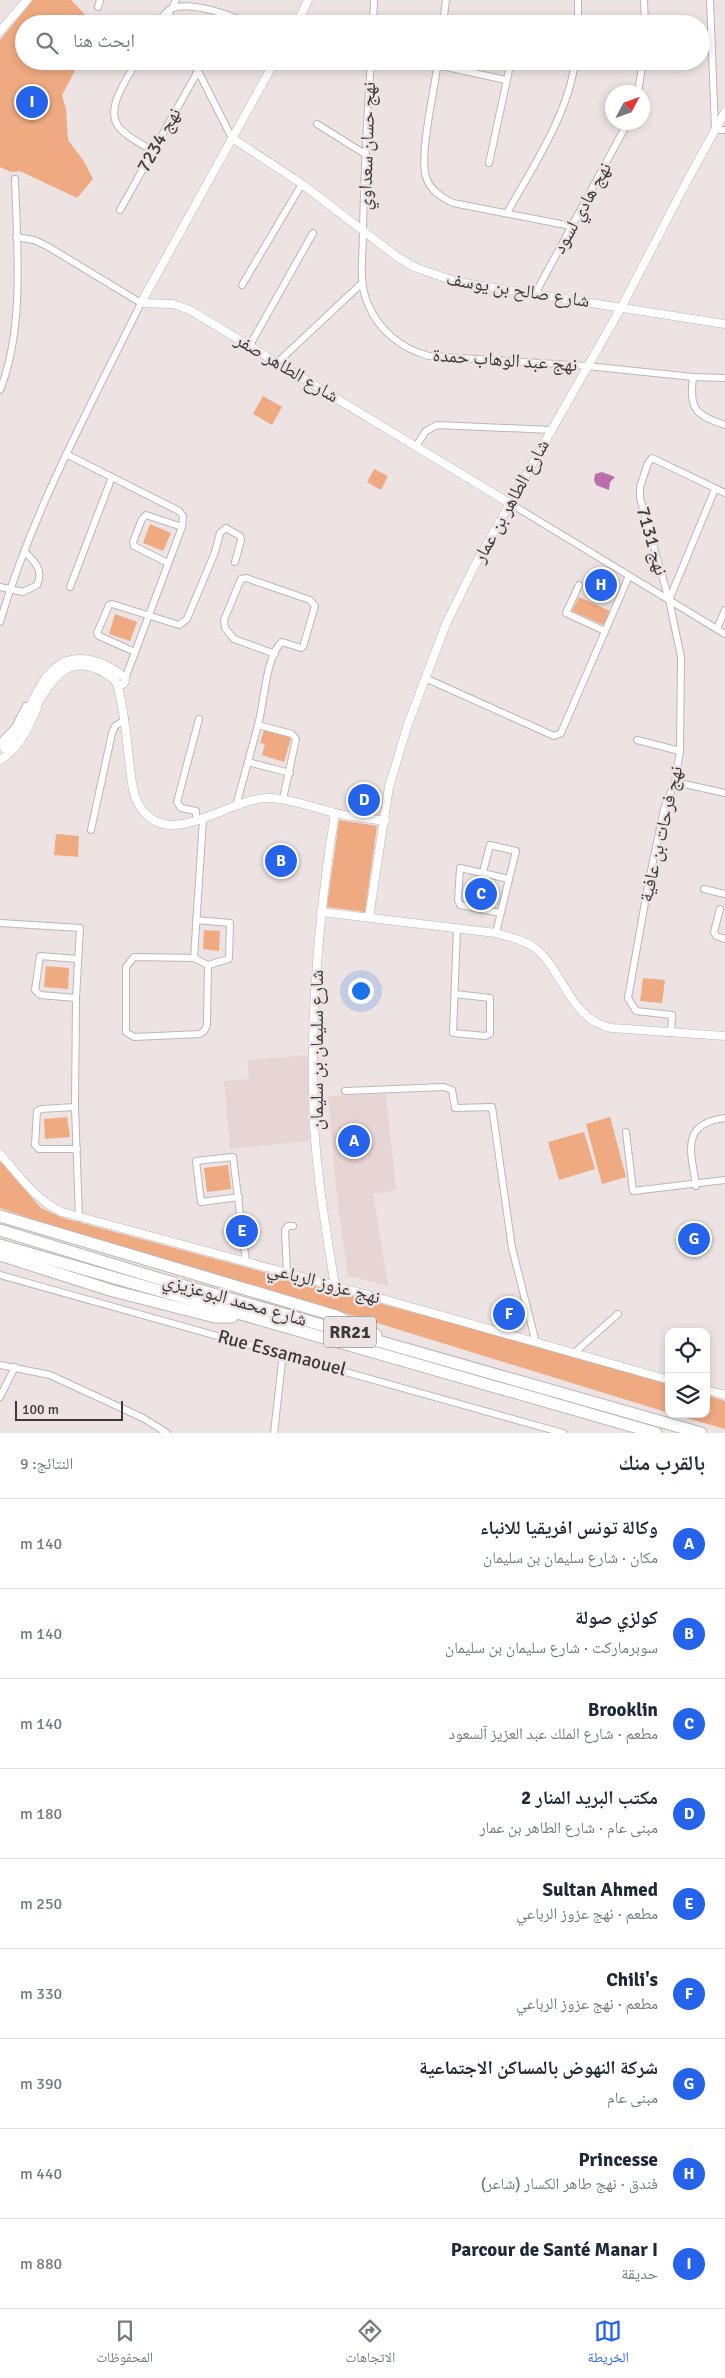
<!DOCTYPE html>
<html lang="ar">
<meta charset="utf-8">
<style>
:root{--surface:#fff;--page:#f6f6f7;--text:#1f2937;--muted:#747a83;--line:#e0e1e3;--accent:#2563eb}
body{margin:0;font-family:Signika,"Noto Naskh Arabic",sans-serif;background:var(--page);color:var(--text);direction:rtl}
.controls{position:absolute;right:15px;bottom:15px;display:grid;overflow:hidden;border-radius:10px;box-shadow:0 2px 8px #0003}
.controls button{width:45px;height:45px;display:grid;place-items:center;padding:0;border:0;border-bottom:1px solid var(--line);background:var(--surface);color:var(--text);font:25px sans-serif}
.compass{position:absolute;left:605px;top:85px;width:45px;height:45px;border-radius:50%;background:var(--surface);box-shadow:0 2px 8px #0003;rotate:49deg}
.scale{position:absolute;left:15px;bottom:12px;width:108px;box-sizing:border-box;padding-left:5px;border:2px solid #3e3a3a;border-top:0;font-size:14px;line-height:18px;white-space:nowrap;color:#3e3a3a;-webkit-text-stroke:4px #ede3e3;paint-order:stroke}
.you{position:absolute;left:360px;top:990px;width:18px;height:18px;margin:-12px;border:4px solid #fff;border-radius:50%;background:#1a73e8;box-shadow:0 0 0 8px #1a73e833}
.badge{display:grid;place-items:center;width:32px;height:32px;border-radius:50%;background:var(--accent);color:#fff;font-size:16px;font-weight:700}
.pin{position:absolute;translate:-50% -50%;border:2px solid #fff;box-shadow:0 1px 5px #0006}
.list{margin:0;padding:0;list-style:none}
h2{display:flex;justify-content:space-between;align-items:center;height:65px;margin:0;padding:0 20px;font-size:21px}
h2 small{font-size:16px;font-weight:400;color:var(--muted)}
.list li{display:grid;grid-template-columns:32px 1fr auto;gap:15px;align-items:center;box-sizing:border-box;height:90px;padding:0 20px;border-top:1px solid var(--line)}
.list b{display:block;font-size:19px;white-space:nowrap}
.list p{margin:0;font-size:16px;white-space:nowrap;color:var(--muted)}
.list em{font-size:16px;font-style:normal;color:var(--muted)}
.icon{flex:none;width:28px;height:28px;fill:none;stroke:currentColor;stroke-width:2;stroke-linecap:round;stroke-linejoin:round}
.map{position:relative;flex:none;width:725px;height:1433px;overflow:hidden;direction:ltr}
.search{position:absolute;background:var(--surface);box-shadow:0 2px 8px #0003;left:15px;right:15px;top:15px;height:55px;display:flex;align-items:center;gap:12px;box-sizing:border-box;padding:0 18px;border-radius:28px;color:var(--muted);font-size:19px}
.sheet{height:875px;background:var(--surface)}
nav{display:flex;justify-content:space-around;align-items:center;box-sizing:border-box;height:70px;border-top:1px solid var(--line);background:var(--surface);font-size:14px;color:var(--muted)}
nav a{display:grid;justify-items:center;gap:2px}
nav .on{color:var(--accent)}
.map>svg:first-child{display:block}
.built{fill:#e7d4d5}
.green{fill:#efaa82}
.water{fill:#bb6dad}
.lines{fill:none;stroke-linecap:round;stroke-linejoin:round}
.minor-casing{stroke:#bfb5b6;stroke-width:8}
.tertiary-casing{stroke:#bfb5b6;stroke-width:9}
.motorway-casing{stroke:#bfb5b6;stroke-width:13}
.minor{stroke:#fff;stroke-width:6}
.tertiary{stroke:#fff;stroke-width:8}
.motorway{stroke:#fff;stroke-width:11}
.labels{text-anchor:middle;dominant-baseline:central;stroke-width:5;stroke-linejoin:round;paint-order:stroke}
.shield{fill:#ede3e3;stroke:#726d6d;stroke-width:1}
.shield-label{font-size:18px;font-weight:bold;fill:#3e3a3a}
.street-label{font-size:19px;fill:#3e3a3a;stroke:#ede3e3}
</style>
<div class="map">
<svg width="725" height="1433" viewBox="0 0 725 1433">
<rect width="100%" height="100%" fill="#ede3e3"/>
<g class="built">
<path d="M308 1055 309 1141 230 1149 224 1081 249 1079 247 1060Z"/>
<path d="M386 1094 396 1190 373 1194 388 1286 348 1276 337 1198 328 1096Z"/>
</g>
<g class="green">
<path d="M33 0H71L94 24H24V61H80L62 95 66 109 68 140 83 160 93 179 77 198 20 171 11 172 0 167V40Z"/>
<path d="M263 396 282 407 272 425 253 414Z"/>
<path d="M374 469 388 476 381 490 367 482Z"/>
<path d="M150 524 171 533 163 551 143 543Z"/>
<path d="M579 597 610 611 604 625 572 611Z"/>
<path d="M115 614 137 622 130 641 109 634Z"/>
<path d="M264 730 291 738 284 762 262 755 265 744 260 743Z"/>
<path d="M339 820 377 826 365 912 327 907Z"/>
<path d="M56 834 79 836 78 857 54 855Z"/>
<path d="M471 879 495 884 492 902 467 897Z"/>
<path d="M204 930 220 931 219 951 203 949Z"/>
<path d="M46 966 69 968 68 989 44 987Z"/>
<path d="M643 978 665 980 662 1003 640 1001Z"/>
<path d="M67 1117 70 1137 45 1139 44 1119Z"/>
<path d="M610 1117 626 1177 602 1184 586 1124Z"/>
<path d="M584 1132 595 1169 559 1180 548 1142Z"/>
<path d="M0 1161 41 1208 63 1218 668 1381 669 1413 316 1304 59 1228 0 1208Z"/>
<path d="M228 1165 231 1189 207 1192 204 1168Z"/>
<path d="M706 1395 725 1401V1429L673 1414H706Z"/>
</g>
<path class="water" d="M602 472 615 477 610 482 609 490 596 485 594 480 595 474Z"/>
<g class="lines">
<g class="minor-casing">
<g id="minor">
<path d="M578 0V24"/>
<path d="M644 0 645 24"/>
<path d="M710 0 715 130H725"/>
<path d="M98 7 100 0"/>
<path d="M172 8 176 0"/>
<path d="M168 11 174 24"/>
<path d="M157 24C161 19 165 12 171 9 189 0 231 15 248 24"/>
<path d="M373 24 374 0"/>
<path d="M443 24 446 0"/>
<path d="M137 61C128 78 105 107 118 126 126 137 142 144 153 151"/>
<path d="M193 61 232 138"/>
<path d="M371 61C367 118 364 175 363 233 363 256 358 283 368 304 379 331 402 349 429 356L587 366 693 377 725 378"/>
<path d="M438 61C435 88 419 154 426 177 430 190 441 197 453 203L571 226"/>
<path d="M437 65 506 80"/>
<path d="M638 92 643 61"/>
<path d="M317 124 365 154"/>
<path d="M489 163 511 61"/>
<path d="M120 210 198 71"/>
<path d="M507 213C532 168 569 113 575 61"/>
<path d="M242 285 302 184"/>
<path d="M535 294 628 122"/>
<path d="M250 345 313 233"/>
<path d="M278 362 362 283"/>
<path d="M693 377C689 409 695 415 725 425"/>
<path d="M0 390C25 328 17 245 15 179"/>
<path d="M416 446 426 431 437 425 551 430"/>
<path d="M66 454 179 511 183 516 182 527 125 679"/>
<path d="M511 504 725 634"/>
<path d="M168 563 134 546 133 542 142 519 146 515 182 527"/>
<path d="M579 585 566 613 605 631"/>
<path d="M0 587 23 592 37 585C44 570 35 562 24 551"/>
<path d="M70 587 112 477"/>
<path d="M669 600 715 489"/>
<path d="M0 622C33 510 90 407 141 303L47 246 34 240 16 237"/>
<path d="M717 629 725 610"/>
<path d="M135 652 99 636 97 633 109 605 112 604 179 625 187 619 215 552 220 533 226 528 240 536 241 540 235 562"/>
<path d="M425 678 554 736 561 733 629 576"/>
<path d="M258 725C264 705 266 654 282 642L301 648 303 647 315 606 310 600 246 578 241 579 224 620 225 628 234 639 275 654"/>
<path d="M637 740 680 751"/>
<path d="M0 743 15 727 26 706"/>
<path d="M248 762 290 773"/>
<path d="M675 782 725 793"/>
<path d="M236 806 258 725 292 734 296 739 283 799"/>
<path d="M196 821V811L181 808 177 802 199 719"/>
<path d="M91 830 112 733 115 726 125 720"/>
<path d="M483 872 490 845 516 851 509 879"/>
<path d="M704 889 725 894"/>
<path d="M720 909 714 932 716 936 725 939"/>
<path d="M196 920 230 923 229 959 208 965 194 958 134 957 126 967V1032L134 1037 200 1034 204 1031 207 1025 208 965"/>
<path d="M0 923 80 928 76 998 75 1107 79 1218"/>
<path d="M496 933 509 879 460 868 458 900 460 905 500 913"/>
<path d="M194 958 203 819"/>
<path d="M455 994 490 998V1034L485 1036 453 1033 457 928"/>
<path d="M76 998 40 995 35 990 40 956 78 959"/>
<path d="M671 1033 672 1015 636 1011 628 998 649 880 664 809 675 782 680 751 681 657 669 600 640 498V487L648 463 652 458 725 493"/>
<path d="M345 1091 444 1087 452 1090 455 1108 492 1107 512 1248 536 1343"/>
<path d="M75 1107 41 1109 37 1111 35 1145 39 1149H77"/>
<path d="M626 1132 633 1191 725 1180"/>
<path d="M696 1186C691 1151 680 1124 725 1118"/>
<path d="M239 1197 201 1202 196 1161 233 1157 246 1262"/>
<path d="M287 1274 285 1230 288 1226H293"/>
<path d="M0 1275 563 1433"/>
<path d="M574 1353 618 1314"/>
<path d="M0 1365 50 1375 143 1418 167 1433"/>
<path d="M0 1397 15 1367"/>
<path d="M274 1433 283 1353"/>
</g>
</g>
<g class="tertiary-casing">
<g id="tertiary">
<path d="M297 24 308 0"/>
<path d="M0 31 27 0"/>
<path d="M232 138 302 184 396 256 414 267 457 282 725 324"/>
<path d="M141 303 173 304 190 310 511 504"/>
<path d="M141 303 275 61"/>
<circle cx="120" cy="680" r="5"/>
<path d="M117 684C124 708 126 733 129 759 131 773 131 790 138 803 166 856 230 796 270 798 291 799 312 807 332 812 349 817 367 818 385 821"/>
<path d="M33 712C54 675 71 647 115 680"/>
<path d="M4 748C32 723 36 657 82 659 97 660 109 665 121 675"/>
<path d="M0 760C20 748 28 729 37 708"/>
<path d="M321 912 496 933C510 937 524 940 536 949 564 972 571 1021 612 1028L725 1036"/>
<path d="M369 917 389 787 408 724 446 624 475 565 622 306 687 181 725 112"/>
<path d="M0 1154C20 1176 35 1200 62 1212L372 1296 669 1380"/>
<path d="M335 1286C325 1224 314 1161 313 1097 311 1002 320 907 335 813"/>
<path d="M706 1390 725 1395"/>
</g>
</g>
<g class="motorway-casing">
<g id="motorway">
<path d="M0 1216 336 1316 376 1335"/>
<path d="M0 1230 160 1279 701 1433"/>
<path d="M0 1245 656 1433"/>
<path d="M0 1255 113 1291 215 1317H232"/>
</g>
</g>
<use href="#minor" class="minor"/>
<use href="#tertiary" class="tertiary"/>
<use href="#motorway" class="motorway"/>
</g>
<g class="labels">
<rect class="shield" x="324" y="1316.5" width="52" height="31" rx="4"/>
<g class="shield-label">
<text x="350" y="1332">RR21</text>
</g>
<g class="street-label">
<text transform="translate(159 140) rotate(-61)">نهج 7234</text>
<text transform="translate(367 146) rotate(-88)">نهج حسان سعداوي</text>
<text transform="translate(582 208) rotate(-61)">نهج هادي لسود</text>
<text transform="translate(518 290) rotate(9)">شارع صالح بن يوسف</text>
<text transform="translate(505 360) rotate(4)">نهج عبد الوهاب حمدة</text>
<text transform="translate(287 368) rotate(31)">شارع الطاهر صفر</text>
<text transform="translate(511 501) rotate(-61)">شارع الطاهر بن عمار</text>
<text transform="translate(652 541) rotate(74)">نهج 7131</text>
<text transform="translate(661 834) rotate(-77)">نهج فرحات بن عافية</text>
<text transform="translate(317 1050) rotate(-90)">شارع سليمان بن سليمان</text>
<text transform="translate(324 1283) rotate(15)">نهج عزوز الرباعي</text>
<text transform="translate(235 1300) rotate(16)">شارع محمد البوعزيزي</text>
<text transform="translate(282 1353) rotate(15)">Rue Essamaouel</text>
</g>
</g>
</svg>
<div class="controls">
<button><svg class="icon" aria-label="locate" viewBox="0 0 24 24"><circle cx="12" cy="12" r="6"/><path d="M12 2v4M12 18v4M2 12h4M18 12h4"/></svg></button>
<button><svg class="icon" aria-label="layers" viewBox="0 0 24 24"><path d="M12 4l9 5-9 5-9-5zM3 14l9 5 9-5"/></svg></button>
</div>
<svg class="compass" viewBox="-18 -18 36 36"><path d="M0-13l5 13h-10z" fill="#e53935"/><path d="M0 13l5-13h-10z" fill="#747a83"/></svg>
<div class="scale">100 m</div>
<div class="you"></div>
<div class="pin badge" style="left:354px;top:1141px">A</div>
<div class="pin badge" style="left:281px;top:861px">B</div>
<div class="pin badge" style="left:481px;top:894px">C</div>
<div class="pin badge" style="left:364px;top:800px">D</div>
<div class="pin badge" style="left:242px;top:1231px">E</div>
<div class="pin badge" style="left:509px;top:1314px">F</div>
<div class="pin badge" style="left:694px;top:1239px">G</div>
<div class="pin badge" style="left:601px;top:585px">H</div>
<div class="pin badge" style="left:32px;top:102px">I</div>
<div class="search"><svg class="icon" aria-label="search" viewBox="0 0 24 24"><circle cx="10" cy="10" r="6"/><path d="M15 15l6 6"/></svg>ابحث هنا</div>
</div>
<section class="sheet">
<h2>بالقرب منك<small>النتائج: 9</small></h2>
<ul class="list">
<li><span class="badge">A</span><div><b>وكالة تونس افريقيا للانباء</b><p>مكان · شارع سليمان بن سليمان</p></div><em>140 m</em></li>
<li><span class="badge">B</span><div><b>كولزي صولة</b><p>سوبرماركت · شارع سليمان بن سليمان</p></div><em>140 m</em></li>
<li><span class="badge">C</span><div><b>Brooklin</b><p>مطعم · شارع الملك عبد العزيز آلسعود</p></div><em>140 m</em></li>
<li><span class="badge">D</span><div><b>مكتب البريد المنار 2</b><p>مبنى عام · شارع الطاهر بن عمار</p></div><em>180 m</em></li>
<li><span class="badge">E</span><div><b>Sultan Ahmed</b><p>مطعم · نهج عزوز الرباعي</p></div><em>250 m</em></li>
<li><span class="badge">F</span><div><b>Chili's</b><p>مطعم · نهج عزوز الرباعي</p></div><em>330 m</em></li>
<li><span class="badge">G</span><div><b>شركة النهوض بالمساكن الاجتماعية</b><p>مبنى عام</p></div><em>390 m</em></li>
<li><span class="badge">H</span><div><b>Princesse</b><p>فندق · نهج طاهر الكسار (شاعر)</p></div><em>440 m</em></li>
<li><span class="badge">I</span><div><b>Parcour de Santé Manar I</b><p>حديقة</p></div><em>880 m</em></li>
</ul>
</section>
<nav>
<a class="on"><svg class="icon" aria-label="map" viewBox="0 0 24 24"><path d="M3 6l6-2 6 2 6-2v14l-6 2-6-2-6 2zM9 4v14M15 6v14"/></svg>الخريطة</a>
<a><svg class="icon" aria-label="directions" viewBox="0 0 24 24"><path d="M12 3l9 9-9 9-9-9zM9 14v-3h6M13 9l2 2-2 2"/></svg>الاتجاهات</a>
<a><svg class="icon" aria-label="saved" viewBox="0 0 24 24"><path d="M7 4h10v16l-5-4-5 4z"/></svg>المحفوظات</a>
</nav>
